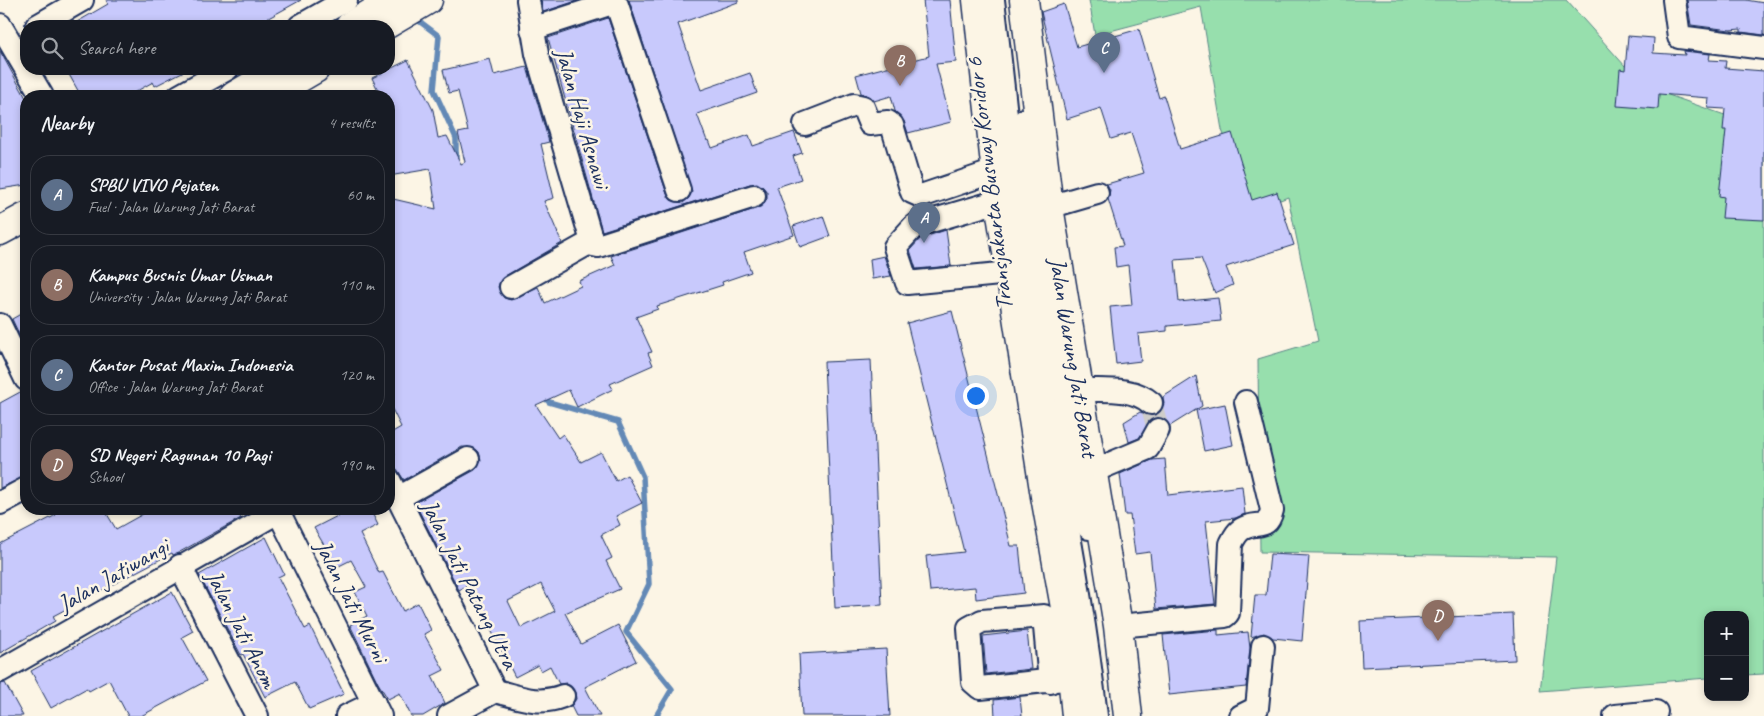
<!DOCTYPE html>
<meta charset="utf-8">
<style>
:root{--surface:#171b24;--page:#242831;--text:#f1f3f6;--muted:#9ea1a6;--line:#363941;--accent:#1a73e8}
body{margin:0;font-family:Caveat,sans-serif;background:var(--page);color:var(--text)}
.controls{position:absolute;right:15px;bottom:15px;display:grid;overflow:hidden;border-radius:10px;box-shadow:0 2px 8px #0003}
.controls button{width:45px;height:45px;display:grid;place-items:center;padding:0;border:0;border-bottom:1px solid var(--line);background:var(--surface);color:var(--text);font:25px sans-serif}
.you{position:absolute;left:975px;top:395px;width:18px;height:18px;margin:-12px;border:4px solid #fff;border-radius:50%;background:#1a73e8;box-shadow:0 0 0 8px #1a73e833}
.badge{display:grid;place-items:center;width:32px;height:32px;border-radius:50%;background:var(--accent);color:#fff;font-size:16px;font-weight:700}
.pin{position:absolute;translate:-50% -41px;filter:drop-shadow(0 1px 2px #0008)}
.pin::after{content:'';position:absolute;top:26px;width:18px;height:15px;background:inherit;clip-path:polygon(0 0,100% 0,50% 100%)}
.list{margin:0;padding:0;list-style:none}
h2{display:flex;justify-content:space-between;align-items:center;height:65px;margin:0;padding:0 20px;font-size:21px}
h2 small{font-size:16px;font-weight:400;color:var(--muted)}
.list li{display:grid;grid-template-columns:32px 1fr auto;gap:15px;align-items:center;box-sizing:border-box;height:80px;margin:0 10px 10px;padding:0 10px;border:1px solid var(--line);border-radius:20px}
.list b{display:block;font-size:19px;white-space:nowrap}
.list p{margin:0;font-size:16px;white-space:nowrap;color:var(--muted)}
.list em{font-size:16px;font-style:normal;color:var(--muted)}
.icon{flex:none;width:28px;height:28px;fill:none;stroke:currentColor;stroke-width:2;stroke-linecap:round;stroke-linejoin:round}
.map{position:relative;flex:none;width:1764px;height:716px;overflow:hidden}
.search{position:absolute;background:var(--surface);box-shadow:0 2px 8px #0003;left:20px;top:20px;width:375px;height:55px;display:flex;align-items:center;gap:12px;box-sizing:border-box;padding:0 18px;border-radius:20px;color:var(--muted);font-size:19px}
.panel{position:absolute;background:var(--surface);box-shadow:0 2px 8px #0003;left:20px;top:90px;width:375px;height:425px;border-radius:20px}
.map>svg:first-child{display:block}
.green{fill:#97dfad;stroke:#598786}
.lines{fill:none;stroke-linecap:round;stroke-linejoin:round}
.stream{stroke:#6489b6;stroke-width:5.5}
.building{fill:#c8c9fc;stroke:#1b2f5e;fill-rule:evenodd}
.minor-tunnel{stroke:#cfcdca;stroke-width:22;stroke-dasharray:22 11;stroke-linecap:butt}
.minor-casing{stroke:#1b2f5e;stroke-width:26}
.major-casing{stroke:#1b2f5e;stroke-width:31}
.minor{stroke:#fcf5e5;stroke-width:22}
.major{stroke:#fcf5e5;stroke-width:28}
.labels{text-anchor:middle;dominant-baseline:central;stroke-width:5;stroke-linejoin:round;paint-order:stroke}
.street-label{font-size:24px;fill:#1b2f5e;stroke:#fcf5e5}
</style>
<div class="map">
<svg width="1764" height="716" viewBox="0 0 1764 716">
<rect width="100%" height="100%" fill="#fcf5e5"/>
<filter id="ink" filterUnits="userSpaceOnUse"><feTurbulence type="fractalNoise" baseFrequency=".02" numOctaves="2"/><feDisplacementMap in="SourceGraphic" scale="10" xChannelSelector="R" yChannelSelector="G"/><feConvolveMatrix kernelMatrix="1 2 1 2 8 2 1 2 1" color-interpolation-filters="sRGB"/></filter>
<g filter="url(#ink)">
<path class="green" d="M1089 0H1566L1643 86 1764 129V674L1745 675V615H1708V678L1540 691 1556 557 1260 552 1258 359 1318 341 1288 197 1252 211 1222 130 1201 7 1095 35Z"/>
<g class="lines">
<g class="stream">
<path d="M415 18 439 36 434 90 456 138V161"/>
<path d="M543 396 549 402 618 422 643 477 649 584 626 632 672 689 656 716"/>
</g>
</g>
<g class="building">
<path d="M106 0H301L254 26H70L108 4Z"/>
<path d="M541 0H579L543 12Z"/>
<path d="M629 0H738V2L678 24 701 90 750 73 757 93 697 114 707 141 709 140 712 148 749 135 753 146 794 132 802 153 793 156 801 179 777 187 794 235 744 252 751 272 722 282 723 285 657 306 658 309 636 317 652 352 648 353 653 365 610 384 613 389 577 407 569 390 536 405 558 438 563 434 581 462 601 452 616 481 627 475 642 503 616 516 620 525 601 535 612 558 606 561 620 589 565 613 581 644 618 625 636 661 585 687 600 716H576L571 706 576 699 575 692 566 683 559 684 550 666 541 671 538 665 515 677 468 585 459 590 415 503 475 470 481 460 479 452 474 448 462 447 404 480 397 469 389 467V457L395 454 389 441V434L401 427 389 403V198L436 209 430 169 389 176V96H381L372 78 408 60 433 110 438 138 447 136 461 164 465 162 458 133 468 131 458 91 449 93 443 70 490 59 494 75 527 67 549 142 541 144 554 198 544 201 562 243 505 276 500 281 498 287 504 298 511 300 538 287 545 303 581 286 579 281 615 265 611 256 758 208 767 199V192L763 187 757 183 750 184 602 231 548 38 608 18 667 194 671 200 683 203 689 198 692 192ZM541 584 555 611 521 628 508 601Z"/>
<path d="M923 0H950L956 62 936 64 951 122 908 133 904 121 895 111 891 96 874 101 871 97 861 93 856 75 929 56Z"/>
<path d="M1687 0H1746L1764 3V35L1741 32V29L1730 30 1691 25Z"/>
<path d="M1064 4 1077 47 1139 29 1159 98 1164 96 1180 149 1232 133 1252 200 1277 192 1294 245 1226 267 1233 285 1215 293 1201 258 1175 260 1179 302 1218 298 1221 321 1167 326V331L1138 334 1141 361 1116 364 1110 307 1132 305 1128 265 1116 267 1114 247 1123 246 1108 199 1110 190 1107 184 1144 173 1131 133 1111 139 1101 108 1067 119 1041 12Z"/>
<path d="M1628 36 1654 38 1653 53 1685 55 1684 51 1710 54 1709 60 1726 61 1725 68 1764 71V220L1722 218 1724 197 1719 196 1726 130H1723L1725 109 1708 108 1709 98 1659 94 1658 109 1617 106 1620 69 1625 70Z"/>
<path d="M0 51 26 98V185L0 189Z"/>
<path d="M66 69H188L155 86 153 82 128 96H81Z"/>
<path d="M823 216 830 236 800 247 793 226Z"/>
<path d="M946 230 951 266 916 269 910 250 921 238Z"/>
<path d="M884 256 891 276 872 279 870 259Z"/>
<path d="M26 311V347H25L12 319Z"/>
<path d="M952 311 1011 546H1019L1024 593 976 599 975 587 930 591 926 556 964 552 907 323Z"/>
<path d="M871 360 882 605 835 608 824 362Z"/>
<path d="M1196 376 1202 406 1170 426 1164 418 1152 419 1139 438 1129 442 1124 422 1140 412 1150 416 1157 415 1164 404 1163 397Z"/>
<path d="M22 391 26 392V476L0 488V403Z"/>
<path d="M1225 404 1233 445 1204 451 1196 410Z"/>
<path d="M1165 459 1168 495 1242 486 1245 514 1236 518 1206 521 1215 604 1156 609 1150 552 1135 554 1130 515H1125L1120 474 1152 460Z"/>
<path d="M53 509H104L116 529 143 514 140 509H235L241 518 178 553 173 555 172 553 53 616 55 621 0 653V544L56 515Z"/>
<path d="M351 509H370L378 525 360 534 379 573 383 572 403 611 418 603 431 630 424 634 444 670 432 676 445 703 423 716H411L400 693 388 699 378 683 350 625 367 616 355 592 366 587 351 560 337 567 314 528Z"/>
<path d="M266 537 284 574 278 577 305 629 310 626 344 694 309 709 295 682 265 697 243 654 241 655 199 575Z"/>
<path d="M1270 554 1309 556 1302 641 1273 638 1264 633 1251 637 1255 595H1266Z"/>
<path d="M172 592 193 631 182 637 206 681 141 716H128L109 680 89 691 87 688 51 708 31 671Z"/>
<path d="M1513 614 1515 660 1362 667 1360 621Z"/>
<path d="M1218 630V635L1248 632 1250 648 1246 687 1169 695 1163 635Z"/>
<path d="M1027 631 1031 669 986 674 983 636Z"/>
<path d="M886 649 890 716H802L799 654Z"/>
<path d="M5 683 23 716H0V684Z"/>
<path d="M1020 697 1022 716H995L994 700Z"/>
</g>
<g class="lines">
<path class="minor-tunnel" d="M1151 403 1158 430"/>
<g class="minor-casing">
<g id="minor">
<path d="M528 0 537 54 593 245 598 246 754 196"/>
<path d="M993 0C1006 107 1015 214 1032 320 1052 452 1081 583 1096 716"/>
<path d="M1674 0 1679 37 1764 48"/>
<path d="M0 25 42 96"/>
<path d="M37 26 82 0"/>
<path d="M300 26 346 0"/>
<path d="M532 29 612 3 617 5 679 190"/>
<path d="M179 96 227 69"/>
<path d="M1025 120 1045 285 1089 528"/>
<path d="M805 124 854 105 863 107 870 124 888 122 892 125 912 192 921 196 995 171"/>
<path d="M999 201 914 226 895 247 907 283 1010 273"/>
<path d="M1049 207 1097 193"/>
<path d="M511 287 591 242"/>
<path d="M0 325 26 379"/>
<path d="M1077 390C1102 391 1131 386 1151 403"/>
<path d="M1091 472 1148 448 1158 430"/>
<path d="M389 480 495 691 449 716"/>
<path d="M398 498 468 459"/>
<path d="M0 503 26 489"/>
<path d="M277 509 380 716"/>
<path d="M180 566 257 716"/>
<path d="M1118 626 1225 616 1228 613 1231 544C1234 538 1237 531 1244 528 1258 521 1267 531 1272 510L1246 402"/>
<path d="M0 671 278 512"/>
<path d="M1050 682 1044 616 982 621 969 628 973 682 980 688 1074 678"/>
<path d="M495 691C520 697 537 706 563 696"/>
<path d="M347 716 374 703"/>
<path d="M1241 716 1257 708 1263 646"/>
<path d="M1615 716 1656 712"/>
</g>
</g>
<g class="major-casing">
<g id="major">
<path d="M977 0 999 201 1045 496 1066 613 1076 716"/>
<path id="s1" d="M1024 0 1049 207 1118 626 1128 716"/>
<path d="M350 26 393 0"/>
<path d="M384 26 428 0"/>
<path d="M234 96 280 69"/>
<path d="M269 96 315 69"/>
<path d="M0 231 26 217"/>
</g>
</g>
<use href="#minor" class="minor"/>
<use href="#major" class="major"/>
</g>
</g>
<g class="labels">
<g class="street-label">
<text transform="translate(583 118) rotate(74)">Jalan Haji Asnawi</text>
<text transform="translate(989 184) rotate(-97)">Transjakarta Busway Koridor 6</text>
<text stroke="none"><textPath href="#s1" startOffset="361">Jalan Warung Jati Barat</textPath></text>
<text transform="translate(113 575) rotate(-30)">Jalan Jatiwangi</text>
<text transform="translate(470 584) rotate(63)">Jalan Jati Patang Utra</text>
<text transform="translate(352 601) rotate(63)">Jalan Jati Murni</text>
<text transform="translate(242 629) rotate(63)">Jalan Jati Anom</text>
</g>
</g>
</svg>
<div class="controls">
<button>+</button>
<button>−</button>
</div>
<div class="you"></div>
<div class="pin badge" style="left:924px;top:243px;background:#5c6f8a">A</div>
<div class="pin badge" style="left:900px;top:86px;background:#8d6e63">B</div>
<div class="pin badge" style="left:1104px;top:73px;background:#5c6f8a">C</div>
<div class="pin badge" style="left:1438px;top:641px;background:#8d6e63">D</div>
<div class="search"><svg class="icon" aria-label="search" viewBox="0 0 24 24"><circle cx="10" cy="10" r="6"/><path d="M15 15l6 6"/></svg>Search here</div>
<section class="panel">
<h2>Nearby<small>4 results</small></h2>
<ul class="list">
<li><span class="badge" style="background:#5c6f8a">A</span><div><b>SPBU VIVO Pejaten</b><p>Fuel · Jalan Warung Jati Barat</p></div><em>60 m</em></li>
<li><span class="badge" style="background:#8d6e63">B</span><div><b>Kampus Busnis Umar Usman</b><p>University · Jalan Warung Jati Barat</p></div><em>110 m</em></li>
<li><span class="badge" style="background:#5c6f8a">C</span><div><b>Kantor Pusat Maxim Indonesia</b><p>Office · Jalan Warung Jati Barat</p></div><em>120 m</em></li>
<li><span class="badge" style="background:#8d6e63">D</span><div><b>SD Negeri Ragunan 10 Pagi</b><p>School</p></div><em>190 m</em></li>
</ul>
</section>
</div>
